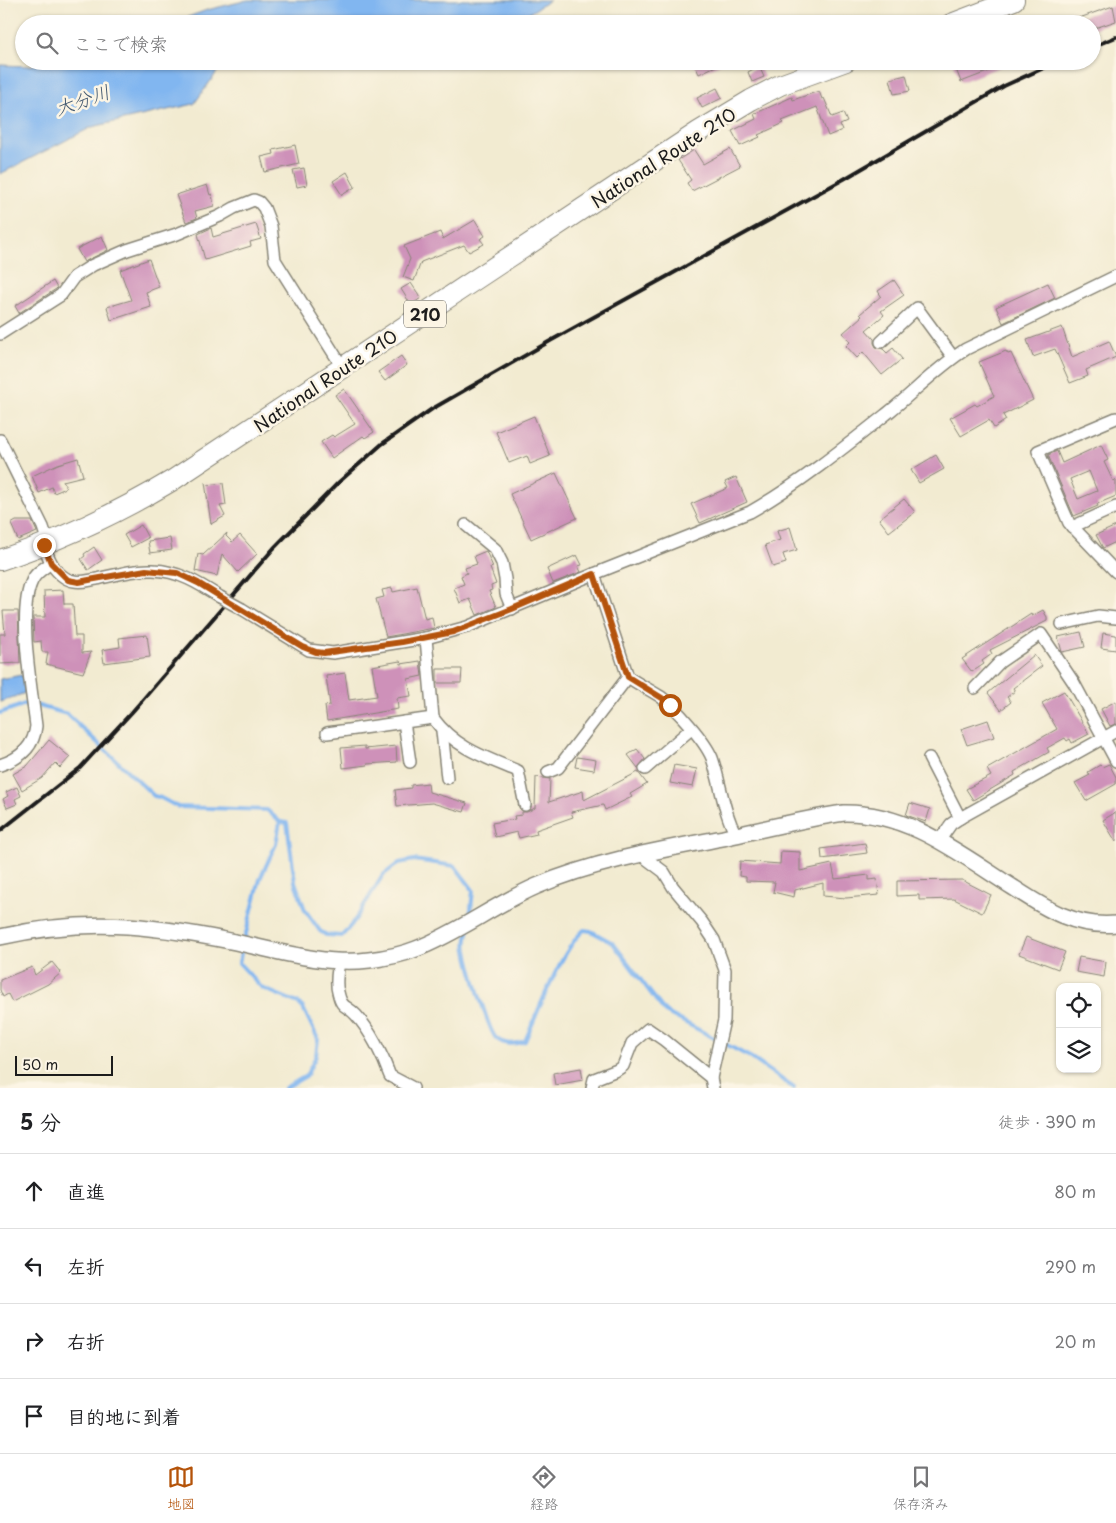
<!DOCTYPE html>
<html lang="ja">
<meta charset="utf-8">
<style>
:root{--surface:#fff;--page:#f2f2f2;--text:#202124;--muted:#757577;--line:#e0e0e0;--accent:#b45309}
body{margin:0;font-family:"Playpen Sans","Klee One",sans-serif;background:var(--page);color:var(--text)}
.controls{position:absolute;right:15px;bottom:15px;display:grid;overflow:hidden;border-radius:10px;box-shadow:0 1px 4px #0004}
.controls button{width:45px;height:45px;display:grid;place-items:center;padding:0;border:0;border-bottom:1px solid var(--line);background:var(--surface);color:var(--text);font:25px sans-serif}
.scale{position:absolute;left:15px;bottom:12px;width:98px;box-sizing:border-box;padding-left:5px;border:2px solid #1c1c1c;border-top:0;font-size:14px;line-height:18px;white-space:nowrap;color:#1c1c1c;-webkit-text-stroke:4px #fcf5e5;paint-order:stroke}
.stop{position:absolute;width:15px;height:15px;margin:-11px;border:4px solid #b45309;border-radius:50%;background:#fff}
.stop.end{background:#b45309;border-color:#fff;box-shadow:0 1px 5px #0008}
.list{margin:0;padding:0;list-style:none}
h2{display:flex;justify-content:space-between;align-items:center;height:65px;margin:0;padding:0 20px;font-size:21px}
h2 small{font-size:16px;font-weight:400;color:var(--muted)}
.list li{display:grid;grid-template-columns:32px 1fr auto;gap:15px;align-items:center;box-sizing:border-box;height:75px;padding:0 20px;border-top:1px solid var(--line)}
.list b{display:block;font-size:19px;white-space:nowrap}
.list em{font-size:16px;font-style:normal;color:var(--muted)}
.icon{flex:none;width:28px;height:28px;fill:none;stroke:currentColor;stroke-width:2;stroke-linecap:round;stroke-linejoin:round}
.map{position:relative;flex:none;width:1116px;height:1088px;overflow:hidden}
.search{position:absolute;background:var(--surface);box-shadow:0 1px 4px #0004;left:15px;right:15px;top:15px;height:55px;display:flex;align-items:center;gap:12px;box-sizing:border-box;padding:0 18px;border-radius:28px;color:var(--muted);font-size:19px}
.sheet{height:365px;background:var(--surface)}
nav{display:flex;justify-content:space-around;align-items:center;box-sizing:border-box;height:70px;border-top:1px solid var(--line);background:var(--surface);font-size:14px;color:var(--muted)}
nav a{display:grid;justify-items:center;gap:2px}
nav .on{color:var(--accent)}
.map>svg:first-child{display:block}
.water{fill:#81b6f0;stroke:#4e6986}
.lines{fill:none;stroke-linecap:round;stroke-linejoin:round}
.stream{stroke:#81b6f0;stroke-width:4}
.building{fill:#ce91b9;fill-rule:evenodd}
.street-casing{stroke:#878476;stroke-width:14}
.secondary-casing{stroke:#878476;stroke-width:18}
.highway-casing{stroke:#878476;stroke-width:22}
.street{stroke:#fff;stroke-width:11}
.secondary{stroke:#fff;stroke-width:15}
.highway{stroke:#fff;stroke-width:20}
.rail{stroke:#1c1c1c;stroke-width:4}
.street-bridge-casing{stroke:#878476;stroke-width:14;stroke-linecap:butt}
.street-bridge{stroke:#fff;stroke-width:11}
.route{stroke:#b45309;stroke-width:6}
.labels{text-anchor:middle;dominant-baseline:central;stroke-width:5;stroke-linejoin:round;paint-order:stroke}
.shield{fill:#fcf5e5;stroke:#5f5d58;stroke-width:1}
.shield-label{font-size:16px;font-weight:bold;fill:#1c1c1c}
.street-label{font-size:18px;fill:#1c1c1c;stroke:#fcf5e5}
.water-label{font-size:19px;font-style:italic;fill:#445a71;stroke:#fcf5e5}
</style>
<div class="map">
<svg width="1116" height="1088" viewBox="0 0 1116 1088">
<rect width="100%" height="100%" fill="#fcf5e5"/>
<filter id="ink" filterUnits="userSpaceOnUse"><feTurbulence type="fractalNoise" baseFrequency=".02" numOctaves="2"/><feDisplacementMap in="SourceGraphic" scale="10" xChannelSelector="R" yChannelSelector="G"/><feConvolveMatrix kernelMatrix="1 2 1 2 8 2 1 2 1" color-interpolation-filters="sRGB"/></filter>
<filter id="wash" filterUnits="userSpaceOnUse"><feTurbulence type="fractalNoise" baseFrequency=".0096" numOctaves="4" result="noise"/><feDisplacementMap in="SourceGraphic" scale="20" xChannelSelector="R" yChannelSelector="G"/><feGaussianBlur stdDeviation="1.12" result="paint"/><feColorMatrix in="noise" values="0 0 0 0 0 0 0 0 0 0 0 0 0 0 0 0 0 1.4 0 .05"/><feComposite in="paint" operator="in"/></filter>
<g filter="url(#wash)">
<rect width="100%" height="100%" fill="#f2ebd1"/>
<g class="water">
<path d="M248 0H550L512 24H473L450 17 433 24H169L207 10Z"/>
<path d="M47 61H225L194 104 92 127 0 174V65L29 66Z"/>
<path d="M22 675 25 693 0 702V679Z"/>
</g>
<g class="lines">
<g class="stream">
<path d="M0 713 28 703 67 714 154 796 159 797 178 807 267 810 280 822 287 823 295 882 305 910 320 931 326 935 342 936 353 923 383 875 399 863 414 860 455 866 473 890 470 918"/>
<path d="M469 927C468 934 465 943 467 950 469 963 489 1032 496 1038 504 1046 516 1044 525 1041 538 1012 561 950 584 930L591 931 613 943 665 1012 750 1057 794 1088"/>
<path d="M244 941 260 879 276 844 280 822"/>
<path d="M242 948 239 963 262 988 298 1003 303 1008 318 1039 316 1056 306 1076 285 1088"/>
</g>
</g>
<g id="blocks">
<g class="building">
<path d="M1113 6 1116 21 1092 29V24H1068V22Z"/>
<path d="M693 61H726L699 74Z"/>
<path d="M960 61H1012L1013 62 961 82 954 64Z"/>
<path d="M759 66 764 77 752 82 748 72Z"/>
<path d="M906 75 910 91 894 94 890 79Z"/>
<path d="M717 88 722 98 702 108 697 98Z"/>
<path d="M819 91 822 99 824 98 832 117 843 113 847 122 840 125 842 130 828 136 817 107 782 121 784 123 758 135 760 137 740 146 732 131 756 119 754 114 792 97 793 100Z"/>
<path d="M295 145 299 164 265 172 261 157 274 154 273 150Z"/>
<path d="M730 149 740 166 692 191 687 183 691 180 678 160 694 150 703 164Z"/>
<path d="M304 168 307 185 297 187 293 170Z"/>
<path d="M347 172 355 187 342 195 333 181Z"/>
<path d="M207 185 210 195 212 194 214 206 195 211 197 218 186 222 176 195Z"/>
<path d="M475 220 485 236 480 239 484 244 469 252 464 245 421 262 414 281 403 277 410 259 404 246 440 232 443 239Z"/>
<path d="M256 224 261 239 250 242 251 246 205 260 198 234 211 228 213 237Z"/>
<path d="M102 236 108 250 84 262 77 249Z"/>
<path d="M149 259 159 287 146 292 151 307 111 320 107 307 131 300 120 270Z"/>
<path d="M894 280 904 295 881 311 884 315 866 330 874 339V343L876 347 883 349 887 353 893 348 902 359 882 375 863 352 857 358 846 346 850 342 843 333 862 316 860 314 881 296 878 291Z"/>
<path d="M53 281 57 288 56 289 19 313 15 306Z"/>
<path d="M411 283 421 298 411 305 401 289Z"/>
<path d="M1048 283 1055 298 1003 323 996 307Z"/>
<path d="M1062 327 1072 357 1109 341 1116 357 1086 370 1088 376 1070 383 1055 349 1033 357 1027 340Z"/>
<path d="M1006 351 1008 354 1011 353 1033 400 1003 415 1006 420 994 428 989 420 961 436 950 418 975 404 977 406 994 396 979 362Z"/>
<path d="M401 356 407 365 385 381 378 372Z"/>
<path d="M344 389 374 432 365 438 363 436 332 458 321 442 332 435 334 437 355 424 335 395Z"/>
<path d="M534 416 550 456 530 464 527 456 509 463 496 432Z"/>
<path d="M1101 445 1108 460 1104 462 1113 481 1116 480V496L1097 504 1098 506 1074 516 1048 455 1057 451 1062 463ZM1089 471 1097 491 1078 499 1070 479Z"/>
<path d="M936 455 944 469 919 483 911 470Z"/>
<path d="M78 458 83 476 63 481 66 488 54 493 52 487 39 493 32 476 58 464Z"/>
<path d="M556 473 577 518 531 539 510 494Z"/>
<path d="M736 477 747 502 700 523 691 504 728 488 725 482Z"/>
<path d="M205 482 208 485 223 483 226 505 220 506 225 516 211 524Z"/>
<path d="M904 499 915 512 889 532 879 519Z"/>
<path d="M16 521H32L37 532 18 540 11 524Z"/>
<path d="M141 525 148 538 131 547 124 535Z"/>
<path d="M1116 526V542L1103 548 1096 535Z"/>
<path d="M790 527 797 550 783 554 786 563 773 567 765 545 780 540 777 531Z"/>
<path d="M227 533 226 536 232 542 240 535 257 554 238 572 222 554 217 576 195 571 198 554 203 555Z"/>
<path d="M170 538 172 550 150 553 148 541Z"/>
<path d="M94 547 102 560 88 570 81 559 85 556 84 554Z"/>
<path d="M486 551 493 567 490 568 496 584 491 586 492 590 489 591 496 607 477 615 470 599 460 603 454 588 464 584 461 576 467 573 465 568 477 564 474 556Z"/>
<path d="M577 555 582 565 578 566 581 572 553 583 547 569Z"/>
<path d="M417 587 425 619 432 617 434 628 386 637 376 599 384 597 382 590 392 588 393 592Z"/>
<path d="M63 590 64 604H73L75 636H82V653L91 652 83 673 46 664 48 652H42L41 641 34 642 33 617H45L44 591Z"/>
<path d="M1043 610 1047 617V621L990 650 992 654 982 661 984 664 972 672 962 659 1031 614 1032 616Z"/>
<path d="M3 611H18L20 663 0 664V634H5Z"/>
<path d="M1081 632 1085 647 1062 652 1058 637Z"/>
<path d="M1103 633 1116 635V650L1101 648Z"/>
<path d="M147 635 150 657 104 663 102 650 120 647 119 638Z"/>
<path d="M1034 655 1042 666 1013 688 1015 691 1007 697 1011 702 1001 710 988 693Z"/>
<path d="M400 661 401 664 420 661 422 676 408 679 411 696 397 698 398 709 327 721 325 706 330 705 326 676 345 673 349 700 377 696 372 666Z"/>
<path d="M437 669H462L461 683H437Z"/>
<path d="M1064 691 1089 734 1072 743 1070 739 1067 741 1065 738 1047 748 1049 752 1014 772 1015 775 973 800 966 789 991 776 987 769 1057 729 1042 703Z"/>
<path d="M1116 701V724L1110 726 1101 709Z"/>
<path d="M988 720 994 737 967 745 961 729Z"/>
<path d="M49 740 70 757 60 768 55 763 42 778 22 790 13 774 27 766Z"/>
<path d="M365 746V749L396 746 397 762 367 764V765L343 768 341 748Z"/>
<path d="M637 749 645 759 638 768 628 755Z"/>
<path d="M577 757 596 760 594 770 575 767Z"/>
<path d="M1109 764 1116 777V784L1086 801 1075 783 1090 775 1088 772 1100 765 1102 767Z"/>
<path d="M674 765 697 769 693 787 670 783Z"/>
<path d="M638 772 647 784 630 794 632 797 605 810 603 805 571 812 573 817 536 830 537 834 519 838 517 832 495 837 492 823 515 819 514 816 522 815V812H527L535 808 536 777 550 779 549 802 583 791 584 800Z"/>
<path d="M428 783 429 792 467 803 464 812 432 803 397 806 395 790 411 788V785Z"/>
<path d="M17 787 21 796 15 799 17 804 7 808 3 799 8 796 6 792Z"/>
<path d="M910 803 930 809 926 822 906 815Z"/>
<path d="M1116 812V842L1103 820Z"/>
<path d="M865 843 867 853 822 859 821 849Z"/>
<path d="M781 851 800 852V871L832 864 835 879 869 875V880L877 879 879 895 846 898 823 896V883L795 890 794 897 773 892 775 882 746 881V877L739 876 740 861 780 864Z"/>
<path d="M962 880 991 895 982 913 954 899 919 900V895L897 896V881Z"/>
<path d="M1026 937 1065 952 1058 969 1019 954Z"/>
<path d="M1079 957 1106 962 1104 977 1076 972Z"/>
<path d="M52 962 61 973 48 984 12 1002 8 994 3 997 0 990V980L32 967 35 975Z"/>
<path d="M581 1068 583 1080 555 1085 553 1073Z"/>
</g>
</g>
</g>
<g filter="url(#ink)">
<use href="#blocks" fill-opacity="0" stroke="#878476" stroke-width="1"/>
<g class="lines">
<g class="street-casing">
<g id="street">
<path d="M0 334 61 295 74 277 93 265 127 250 177 234 220 216 234 208 254 200 259 202 264 208 271 226 275 260 343 368"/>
<path d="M881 342 917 308 953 357"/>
<path d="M1116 418 1038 451 1069 523 1116 572"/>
<path d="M0 440 43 527 48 543"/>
<path d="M466 525 495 549 502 563 505 579 506 594 512 609"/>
<path d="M1072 527 1116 507"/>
<path d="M44 545C46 550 48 557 51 562 55 571 65 580 74 581 81 583 90 580 97 579 115 575 134 569 153 570 179 571 198 583 220 597"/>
<path d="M594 574 628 677C638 684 650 690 661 697 676 708 705 741 712 758 721 784 723 811 736 835"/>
<path d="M242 609 309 650 333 653 426 638 467 627 594 574 750 512C799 484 845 447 889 412 915 391 938 367 966 349L1116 276"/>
<path d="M1062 624 1098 616 1116 618"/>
<path d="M975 688 1000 662 1041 634 1074 683 1116 761"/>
<path d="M433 718C455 748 484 757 518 771L525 805"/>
<path d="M404 722 410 762"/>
<path d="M442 731 447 778"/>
<path d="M327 733 433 718 426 638"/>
<path d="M929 758 960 818"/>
<path d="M0 765C19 759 34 747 36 726 32 692 17 611 32 581 35 573 44 568 51 563"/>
<path d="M645 769 691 729"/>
<path d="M548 772 558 768 628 677"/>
<path d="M939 841 951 824 960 818 1116 731"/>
<path d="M640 854 664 872 673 887 702 922 714 940 725 970 724 1020 711 1078 713 1088"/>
<path d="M339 961C338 970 335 983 338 992 342 1010 346 1004 356 1015 370 1030 383 1056 390 1076L413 1088"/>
<path d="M592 1088 594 1079 617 1070 623 1066 632 1043 648 1029 664 1040 711 1078"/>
</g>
</g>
<g class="secondary-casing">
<path id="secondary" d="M0 937C84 918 147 924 230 941 274 950 325 966 369 960 385 958 401 955 416 949 458 933 495 904 537 886 596 861 660 850 723 838 763 829 803 819 844 813 909 812 961 855 1014 888 1046 909 1076 928 1116 924"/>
</g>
<g class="highway-casing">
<g id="highway">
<path d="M951 24 1014 0"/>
<path d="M0 560C61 540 118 513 173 480L698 132 751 100 780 85 846 61"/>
</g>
</g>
<use href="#street" class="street"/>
<use href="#secondary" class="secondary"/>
<use href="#highway" class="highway"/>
<g class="rail">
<path d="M1092 47 1116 37"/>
<path d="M0 831 80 768 132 712 274 548 339 482 382 444 432 409 552 340 844 179 1004 86 1059 61"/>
</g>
<g class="street-bridge-casing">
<path id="street-bridge" d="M220 597 242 609"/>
</g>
<use href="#street-bridge" class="street-bridge"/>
</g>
</g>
<g class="lines" filter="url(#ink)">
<path class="route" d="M44 545 51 563 68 580 79 582 89 580 146 570 177 573 198 583 303 647 316 652 324 653 402 642 453 632 512 609 594 574 628 677 662 698 670 705"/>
</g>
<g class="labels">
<rect class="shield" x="404" y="300.5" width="42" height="27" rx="4"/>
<g class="shield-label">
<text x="425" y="314">210</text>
</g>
<g class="street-label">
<text transform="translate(663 157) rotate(-33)">National Route 210</text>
<text transform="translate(325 380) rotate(-34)">National Route 210</text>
</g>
<g class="water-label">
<text transform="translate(82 99) rotate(-19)">大分川</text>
</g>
</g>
</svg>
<div class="controls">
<button><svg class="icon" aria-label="locate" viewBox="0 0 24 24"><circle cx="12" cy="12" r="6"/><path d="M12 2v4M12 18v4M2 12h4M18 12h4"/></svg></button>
<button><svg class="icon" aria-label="layers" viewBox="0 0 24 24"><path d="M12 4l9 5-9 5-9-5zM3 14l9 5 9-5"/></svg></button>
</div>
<div class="scale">50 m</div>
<div class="stop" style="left:670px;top:705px"></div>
<div class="stop end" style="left:44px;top:545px"></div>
<div class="search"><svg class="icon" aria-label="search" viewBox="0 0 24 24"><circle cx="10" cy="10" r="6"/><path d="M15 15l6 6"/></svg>ここで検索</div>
</div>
<section class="sheet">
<h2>5 分<small>徒歩 · 390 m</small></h2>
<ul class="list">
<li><svg class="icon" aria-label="ahead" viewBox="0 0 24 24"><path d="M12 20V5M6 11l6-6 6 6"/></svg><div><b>直進</b></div><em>80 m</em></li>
<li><svg class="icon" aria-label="left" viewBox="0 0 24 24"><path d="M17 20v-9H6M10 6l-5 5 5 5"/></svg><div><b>左折</b></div><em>290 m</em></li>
<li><svg class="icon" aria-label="right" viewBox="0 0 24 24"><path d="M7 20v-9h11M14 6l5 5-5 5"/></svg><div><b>右折</b></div><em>20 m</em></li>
<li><svg class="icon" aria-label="arrive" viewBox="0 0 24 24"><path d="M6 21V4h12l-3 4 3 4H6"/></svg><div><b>目的地に到着</b></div></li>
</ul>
</section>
<nav>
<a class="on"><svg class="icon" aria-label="map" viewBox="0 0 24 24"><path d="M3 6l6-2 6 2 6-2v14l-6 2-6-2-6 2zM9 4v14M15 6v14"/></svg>地図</a>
<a><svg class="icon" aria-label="directions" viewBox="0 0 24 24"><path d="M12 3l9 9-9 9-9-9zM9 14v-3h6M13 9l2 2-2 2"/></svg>経路</a>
<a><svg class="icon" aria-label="saved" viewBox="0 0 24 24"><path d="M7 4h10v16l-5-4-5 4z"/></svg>保存済み</a>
</nav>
